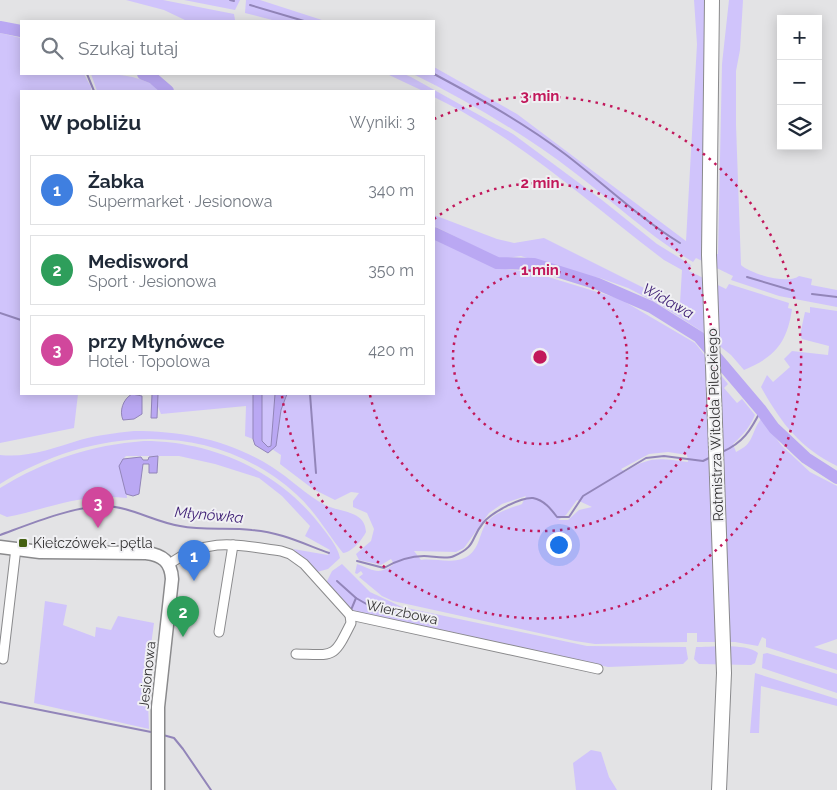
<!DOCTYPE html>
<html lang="pl">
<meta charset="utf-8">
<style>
:root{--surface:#fff;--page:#f6f6f7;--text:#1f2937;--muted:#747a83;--line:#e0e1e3;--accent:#db2777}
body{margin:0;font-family:Raleway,sans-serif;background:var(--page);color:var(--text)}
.controls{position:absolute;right:15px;top:15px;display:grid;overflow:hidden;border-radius:0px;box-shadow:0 2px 12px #0003}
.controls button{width:45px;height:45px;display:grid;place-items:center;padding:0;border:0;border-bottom:1px solid var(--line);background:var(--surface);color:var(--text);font:25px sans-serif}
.you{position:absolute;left:558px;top:544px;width:18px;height:18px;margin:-12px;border:4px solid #fff;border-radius:50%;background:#1a73e8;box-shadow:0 0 0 8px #1a73e833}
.badge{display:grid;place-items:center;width:32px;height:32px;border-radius:50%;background:var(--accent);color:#fff;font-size:16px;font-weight:700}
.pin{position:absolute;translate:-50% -41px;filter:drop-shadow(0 1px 2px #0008)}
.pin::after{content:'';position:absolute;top:26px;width:18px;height:15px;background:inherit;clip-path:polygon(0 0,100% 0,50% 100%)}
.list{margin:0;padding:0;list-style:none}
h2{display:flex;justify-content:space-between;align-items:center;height:65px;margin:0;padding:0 20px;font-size:21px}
h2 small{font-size:16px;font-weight:400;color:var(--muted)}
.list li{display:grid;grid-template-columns:32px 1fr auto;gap:15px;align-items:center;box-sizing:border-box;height:70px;margin:0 10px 10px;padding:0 10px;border:1px solid var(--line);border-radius:0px}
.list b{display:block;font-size:19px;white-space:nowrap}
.list p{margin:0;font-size:16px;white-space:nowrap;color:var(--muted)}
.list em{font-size:16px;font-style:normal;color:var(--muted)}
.icon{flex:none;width:28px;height:28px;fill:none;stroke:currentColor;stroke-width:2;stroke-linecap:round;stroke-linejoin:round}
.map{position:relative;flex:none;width:837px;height:790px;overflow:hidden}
.search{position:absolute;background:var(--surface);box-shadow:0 2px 12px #0003;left:20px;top:20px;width:415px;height:55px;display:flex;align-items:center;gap:12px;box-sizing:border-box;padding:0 18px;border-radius:0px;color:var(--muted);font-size:19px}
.panel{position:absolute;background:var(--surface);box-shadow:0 2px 12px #0003;left:20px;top:90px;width:415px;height:305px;border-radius:0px}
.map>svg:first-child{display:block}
.green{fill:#d0c4fb;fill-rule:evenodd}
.water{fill:#baa8f3;stroke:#9285b9}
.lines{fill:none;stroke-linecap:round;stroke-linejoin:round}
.stream{stroke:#9285b9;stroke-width:2}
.river{stroke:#baa8f3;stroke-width:12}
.street-casing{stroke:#8a8a8c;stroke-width:11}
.secondary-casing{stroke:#8a8a8c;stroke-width:15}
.primary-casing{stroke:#8a8a8c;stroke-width:16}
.street{stroke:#fff;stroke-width:9}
.secondary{stroke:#fff;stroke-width:12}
.primary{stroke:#fff;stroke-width:14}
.ring{fill:none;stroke:#c2185b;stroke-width:2.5;stroke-dasharray:2.5 5}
.poi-dot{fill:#456112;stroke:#f0f0f3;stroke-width:2}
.labels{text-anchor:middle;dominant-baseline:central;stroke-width:4;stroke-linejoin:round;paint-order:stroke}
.street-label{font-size:14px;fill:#333233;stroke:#f0f0f3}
.poi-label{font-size:14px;fill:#333233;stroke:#f0f0f3;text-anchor:start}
.water-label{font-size:15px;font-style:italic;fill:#412277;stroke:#f0f0f3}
.centre{fill:#c2185b;stroke:#f0f0f3;stroke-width:2.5}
.ring-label{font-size:15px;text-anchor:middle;font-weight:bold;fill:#c2185b;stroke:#f0f0f3;stroke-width:4;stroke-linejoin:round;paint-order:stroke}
</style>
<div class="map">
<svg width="837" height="790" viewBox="0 0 837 790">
<rect width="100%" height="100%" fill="#e3e3e5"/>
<g class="green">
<path d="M126 0H163L234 14 235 20 187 21 164 10Z"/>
<path d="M184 0H240L235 10Z"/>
<path d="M246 0H260L325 21H276L245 13Z"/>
<path d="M694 0H706L702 255 718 254 722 64 729 0H743L740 50 736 71V125L741 265C751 274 788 285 799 276L812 279 811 285 837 290V307L779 296 731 280 733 276 696 258 693 262C650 237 615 203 575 173 524 134 470 102 413 74H434V67L517 114 686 241 697 44Z"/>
<path d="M0 33 21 38V74H84L91 87V91H21V394H78L74 428 0 443Z"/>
<path d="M91 74C117 74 140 74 162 91H97Z"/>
<path d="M387 74H404L411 77 513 134 602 200 657 244 691 265 689 271 726 289 729 284 789 303 788 308 792 309C787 343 775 357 744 370L731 355 698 329 659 304 628 288 600 278 572 273 521 256 500 259 434 226V215L497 239 514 243 544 238 650 291 680 303 682 270 664 260C589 203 519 138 434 97V91H423Z"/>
<path d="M434 238 495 268 532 272 620 299 695 343 728 384 724 388 737 403 742 399 755 415C750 427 743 435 733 444L736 452C755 443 750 434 761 419L782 446 810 472 837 486V639L814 647 837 654V670L766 647V639L762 637 758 646 735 642H697V633H687V642L595 644 575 641 393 601 382 596 359 577 363 574 361 571 357 574 355 573 357 564C374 570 378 576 394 564L391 559 381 565 359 560 356 554 371 541 374 529 367 513 353 507V501L359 493 351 492 335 500 313 489 280 464 281 455 272 449 276 446 281 410 287 394H434ZM668 452 687 455 688 462C660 459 651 455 625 472L621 469 649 454ZM526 496 522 504C511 508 495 512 487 522 479 533 480 548 468 556 454 565 436 558 421 560L414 551 456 552 464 548 489 513 502 504ZM577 500 592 507 579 510 568 520H558L566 515Z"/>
<path d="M810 307 837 311V466C800 448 781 423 761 387L767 375 773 382 790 367 784 359 792 351 828 355 829 346 802 339 800 335 805 312 810 313Z"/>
<path d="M153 394H253V439L245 436 246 406 161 414Z"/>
<path d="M262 394H275L271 446 268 447 262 441Z"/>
<path d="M134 431C184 431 229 440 272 467 291 479 306 495 325 505 341 513 365 510 366 532 362 540 352 552 343 553 327 533 316 512 296 494 212 418 92 427 0 484V455C29 458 53 448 80 440 98 435 115 433 134 431Z"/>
<path d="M144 441C213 441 279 471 321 526 328 535 338 547 340 558L328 569 317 572 293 549 328 555 330 550 305 536 310 526 282 496 259 478 215 464 179 456H126L123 459 127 498C80 493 52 508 7 517L0 514V488C46 460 91 445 144 441Z"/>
<path d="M342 564 370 592 402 607 587 646 686 647 688 659 683 664 608 667 356 612 349 608 326 583 332 571Z"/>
<path d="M45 601 67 605 63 625 95 637 96 627 111 630 118 616 154 623 147 675 149 729 34 703Z"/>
<path d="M696 647C711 647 748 643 758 653L755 663 751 665 699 664 694 659Z"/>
<path d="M767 653 837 674V693L762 668 763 654Z"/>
<path d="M755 673 837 699V706L761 686 759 733H750Z"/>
<path d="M591 750 601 752 609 777 617 790H576L573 763Z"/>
</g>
<g class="water">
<path d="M132 394 142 396V414L134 419 123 420C119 411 123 399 132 394Z"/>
<path d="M152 394H158L157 418H151Z"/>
<path d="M253 394H262V441L268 447 271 446 275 394H287L281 410 276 446 268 453 255 445 253 439Z"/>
<path d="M158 456 157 473H149V464H143L139 494 133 496 126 494 119 466 123 459 141 457 143 460H148L149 457Z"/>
</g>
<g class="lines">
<g class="stream">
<path d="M230 0 234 1"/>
<path d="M250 5 304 21"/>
<path d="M87 74 94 91"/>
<path d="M434 74C479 98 524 123 565 154 603 183 639 218 680 243"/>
<path d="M747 277 794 291"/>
<path d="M812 294 837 297"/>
<path d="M0 313 21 320"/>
<path d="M310 394 316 473"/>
<path d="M722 452C743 443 751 430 761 410"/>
<path d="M0 535C30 524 71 507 103 506 130 506 154 522 180 526 204 531 228 527 252 530 280 532 304 544 329 553"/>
<path d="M357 561 384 568C396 561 410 556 424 556 433 556 446 560 454 556 477 546 470 539 483 523 491 513 520 497 533 498 544 500 551 509 557 517H569L583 496 646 458 664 456 703 461 711 457"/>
<path d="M337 581 356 598"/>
<path d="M351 610 356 598 375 609 395 614"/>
<path d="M0 702 151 732"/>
<path d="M163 735 174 738 183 749 211 790"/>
</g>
<g class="river">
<path d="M0 27 21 31"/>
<path d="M143 74 153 78 168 91"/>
<path d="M434 233 497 263 534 264 598 284 651 307 699 337 761 410 774 428 806 458 837 478"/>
</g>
<g class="street-casing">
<g id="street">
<path d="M169 564C209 536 237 545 281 551L290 554 304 564 350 615 598 669"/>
<path d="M219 632 233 545"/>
<path d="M296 654C335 655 333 659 351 623L350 615"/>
<path d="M3 659 16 548"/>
</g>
</g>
<g class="secondary-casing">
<path id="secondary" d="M0 547 40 552 146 553C163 555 171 562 172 579L158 707V790"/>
</g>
<g class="primary-casing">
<path id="primary" d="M712 0 709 255 724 673 719 790"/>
</g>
<use href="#street" class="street"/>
<use href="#secondary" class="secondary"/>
<use href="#primary" class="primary"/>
</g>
<g class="ring">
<circle cx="540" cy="357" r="87"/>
<path d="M434 219A174 174 0 1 1 370 395"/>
<path d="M434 119A261 261 0 1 1 282 396"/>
</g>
<rect class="poi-dot" x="18" y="538" width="10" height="10" rx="2.5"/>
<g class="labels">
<g class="street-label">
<text transform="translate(715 425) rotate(-92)">Rotmistrza Witolda Pileckiego</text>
<text transform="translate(402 612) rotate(12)">Wierzbowa</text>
<text transform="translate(147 675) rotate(-84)">Jesionowa</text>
</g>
<g class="poi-label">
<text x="33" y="543">Kiełczówek - pętla</text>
</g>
<g class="water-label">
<text transform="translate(668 301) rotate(29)">Widawa</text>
<text transform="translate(209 515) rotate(5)">Młynówka</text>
</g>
</g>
<circle cx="540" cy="357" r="8" class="centre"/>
<g class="ring-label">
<text x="540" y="101">3 min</text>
<text x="540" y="188">2 min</text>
<text x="540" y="275">1 min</text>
</g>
</svg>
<div class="controls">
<button>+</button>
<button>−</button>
<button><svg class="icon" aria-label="layers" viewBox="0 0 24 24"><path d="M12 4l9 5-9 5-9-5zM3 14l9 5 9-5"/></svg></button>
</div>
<div class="you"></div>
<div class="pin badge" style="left:194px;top:581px;background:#3f7fe0">1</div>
<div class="pin badge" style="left:183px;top:637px;background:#2e9e5b">2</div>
<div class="pin badge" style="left:98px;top:528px;background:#d1479c">3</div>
<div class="search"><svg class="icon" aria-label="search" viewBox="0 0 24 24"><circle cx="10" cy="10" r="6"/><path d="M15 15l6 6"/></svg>Szukaj tutaj</div>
<section class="panel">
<h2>W pobliżu<small>Wyniki: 3</small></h2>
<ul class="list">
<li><span class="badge" style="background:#3f7fe0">1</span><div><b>Żabka</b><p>Supermarket · Jesionowa</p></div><em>340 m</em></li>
<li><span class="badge" style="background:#2e9e5b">2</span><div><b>Medisword</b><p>Sport · Jesionowa</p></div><em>350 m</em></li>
<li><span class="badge" style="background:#d1479c">3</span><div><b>przy Młynówce</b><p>Hotel · Topolowa</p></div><em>420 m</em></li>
</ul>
</section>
</div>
